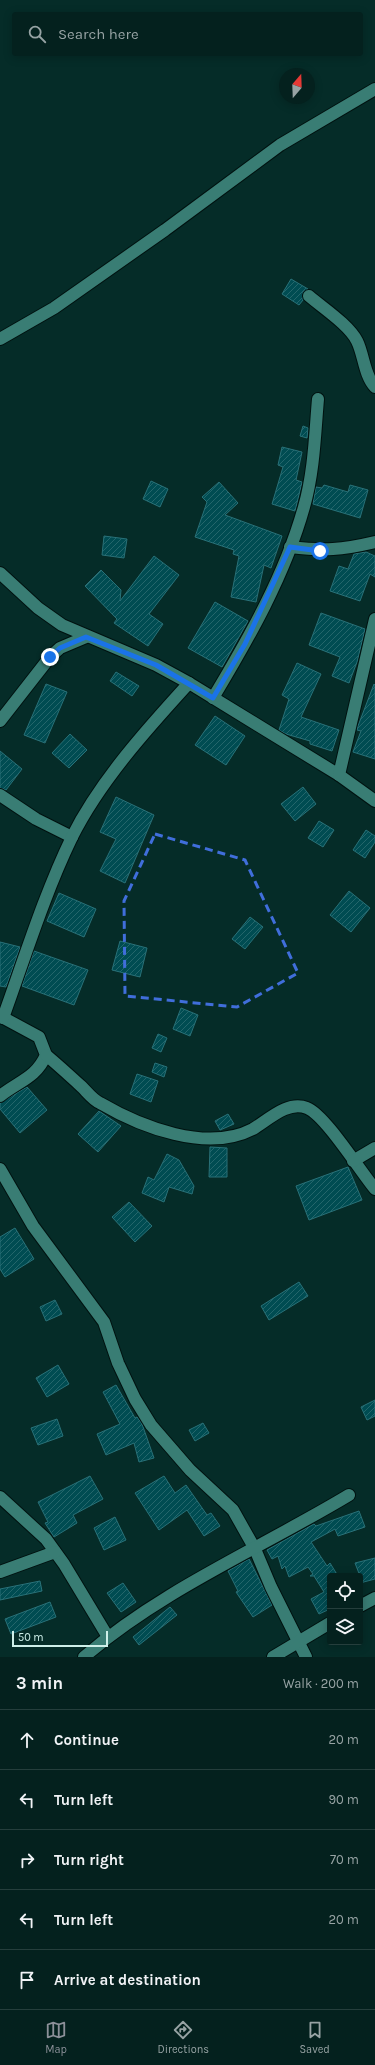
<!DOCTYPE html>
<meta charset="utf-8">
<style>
:root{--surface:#04211e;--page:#0d2927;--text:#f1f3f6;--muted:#97a3a4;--line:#253e3c;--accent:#8c9099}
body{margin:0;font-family:Karla,sans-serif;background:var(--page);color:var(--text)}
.controls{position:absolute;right:12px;bottom:12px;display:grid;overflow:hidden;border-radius:4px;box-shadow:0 2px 10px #0003}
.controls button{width:36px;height:36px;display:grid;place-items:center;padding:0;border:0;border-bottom:1px solid var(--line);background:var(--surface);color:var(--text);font:20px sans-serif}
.compass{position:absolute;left:279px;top:68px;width:36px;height:36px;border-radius:50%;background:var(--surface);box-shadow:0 2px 10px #0003;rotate:19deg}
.scale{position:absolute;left:12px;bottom:10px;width:96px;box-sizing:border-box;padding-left:4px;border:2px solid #ceefe9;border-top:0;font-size:11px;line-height:14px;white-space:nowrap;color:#ceefe9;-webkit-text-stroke:3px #052c28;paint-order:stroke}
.stop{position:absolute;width:12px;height:12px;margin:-9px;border:3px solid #1a73e8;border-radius:50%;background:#fff}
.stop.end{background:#1a73e8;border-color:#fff;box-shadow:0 1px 4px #0008}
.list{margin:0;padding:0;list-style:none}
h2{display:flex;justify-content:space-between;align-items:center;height:52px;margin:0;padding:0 16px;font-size:17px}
h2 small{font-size:13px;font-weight:400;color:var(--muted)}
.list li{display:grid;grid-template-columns:26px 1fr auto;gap:12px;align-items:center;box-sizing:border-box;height:60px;padding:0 16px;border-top:1px solid var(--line)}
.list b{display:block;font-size:15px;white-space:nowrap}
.list em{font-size:13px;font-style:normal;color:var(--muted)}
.icon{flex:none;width:22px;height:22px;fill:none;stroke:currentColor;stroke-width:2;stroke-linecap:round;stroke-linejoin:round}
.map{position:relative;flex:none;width:375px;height:1657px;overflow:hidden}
.search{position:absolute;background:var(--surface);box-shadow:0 2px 10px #0003;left:12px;right:12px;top:12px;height:44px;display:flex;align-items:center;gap:10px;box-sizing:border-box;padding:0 14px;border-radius:4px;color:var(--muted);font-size:15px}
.sheet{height:352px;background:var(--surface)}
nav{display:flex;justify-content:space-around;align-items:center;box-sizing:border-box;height:56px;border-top:1px solid var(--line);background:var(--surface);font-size:11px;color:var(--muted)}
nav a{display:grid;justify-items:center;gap:2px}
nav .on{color:var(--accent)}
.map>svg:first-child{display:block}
.building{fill:url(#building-hatch);stroke:#297178}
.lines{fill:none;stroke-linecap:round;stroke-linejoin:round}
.street-casing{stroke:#001210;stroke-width:14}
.street{stroke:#397d74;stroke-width:12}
.route{stroke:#1a73e8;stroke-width:5}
.marked{fill:none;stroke:#406edb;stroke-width:3;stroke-dasharray:8 5;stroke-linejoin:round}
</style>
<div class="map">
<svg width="375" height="1657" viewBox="0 0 375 1657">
<defs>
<pattern id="building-hatch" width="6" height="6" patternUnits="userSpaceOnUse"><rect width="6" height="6" fill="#004c52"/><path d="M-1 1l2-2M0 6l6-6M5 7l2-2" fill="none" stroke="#24666b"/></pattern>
</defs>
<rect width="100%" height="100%" fill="#052c28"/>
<g class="building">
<path d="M291 279 308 289 303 292V300L299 305 282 294Z"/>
<path d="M303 426 308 428 307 438 300 436Z"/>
<path d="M282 447 302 452 296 480 302 482 295 511 272 504 283 467 278 465Z"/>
<path d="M151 481 168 489 160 507 143 499Z"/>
<path d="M219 482 238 503 225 515 282 536 271 568 264 565 256 602 231 597 239 556 233 554 234 550 195 537 207 502 202 497Z"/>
<path d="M324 485 348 492 350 485 368 490 360 518 313 504 316 487 322 488Z"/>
<path d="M104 536 127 539 124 558 102 555Z"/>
<path d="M366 552 375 556V577L370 574 360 601 330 591 339 566 348 569 354 554Z"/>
<path d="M154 556 179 575 149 614 163 624 148 646 114 623 117 619 85 586 101 570 121 590 120 601Z"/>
<path d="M215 602 248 621 222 667 188 648Z"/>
<path d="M321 613 365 629 357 662 349 683 332 676 340 657 309 645Z"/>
<path d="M297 663 321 674 301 717 339 730 332 751 310 744V741L286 734 279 730 289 699 282 695Z"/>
<path d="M116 672 139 686 132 696 110 681Z"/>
<path d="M46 684 67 692 45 743 24 735Z"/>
<path d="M374 684 375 685V759L353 752 361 731 357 730 358 726Z"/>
<path d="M215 716 245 736 226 765 195 745Z"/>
<path d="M70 734 87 750 69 768 52 753Z"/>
<path d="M0 751 22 769 6 790 0 788Z"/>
<path d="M303 787 316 804 295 821 281 804Z"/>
<path d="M116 797 154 815 125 883 100 871 116 839 100 832Z"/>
<path d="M319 821 334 830 323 847 308 838Z"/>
<path d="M366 830 375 836V842L365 858 353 850Z"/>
<path d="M349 891 370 908 351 932 330 915Z"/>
<path d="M59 893 96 909 84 937 47 921Z"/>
<path d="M250 917 263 927 245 949 232 939Z"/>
<path d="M120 941 147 948 140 977 112 970Z"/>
<path d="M0 942 20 947 6 987 0 986Z"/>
<path d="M34 951 88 970 74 1005 22 986Z"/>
<path d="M181 1008 198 1015 190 1036 173 1029Z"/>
<path d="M158 1034 167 1038 161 1052 152 1048Z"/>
<path d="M155 1063 167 1067 164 1077 152 1072Z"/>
<path d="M137 1074 158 1081 151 1102 130 1094Z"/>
<path d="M27 1087 47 1110 20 1133 0 1109V1103Z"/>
<path d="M99 1111 121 1126 98 1152 78 1134Z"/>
<path d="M228 1114 234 1124 220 1130 215 1121Z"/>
<path d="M210 1147 227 1148V1177H209Z"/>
<path d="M167 1154 179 1160 194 1186 192 1194 169 1187 164 1202 142 1193 148 1177 154 1180Z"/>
<path d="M348 1167 362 1200 309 1220 296 1186Z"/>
<path d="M129 1202 152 1226 135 1242 112 1217Z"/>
<path d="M15 1228 34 1259 5 1277 0 1269V1237Z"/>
<path d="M299 1282 308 1296 269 1320 261 1306Z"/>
<path d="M55 1300 62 1314 46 1321 40 1307Z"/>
<path d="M58 1365 69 1384 47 1397 36 1378Z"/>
<path d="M116 1385 135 1418 137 1417 142 1424 154 1458 139 1462 134 1443 106 1455 97 1434 120 1424 103 1392Z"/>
<path d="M375 1400V1416L367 1420 361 1407Z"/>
<path d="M57 1419 63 1436 38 1445 31 1428Z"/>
<path d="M203 1423 209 1433 195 1441 189 1430Z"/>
<path d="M90 1476 103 1499 73 1515 77 1523 54 1537 45 1523 48 1522 38 1502Z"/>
<path d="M164 1476 175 1493 186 1485 207 1515 211 1513 220 1526 204 1536 187 1510 159 1530 135 1493Z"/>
<path d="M359 1511 365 1527 338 1536 335 1529 311 1542 327 1566 330 1563 338 1576H330V1609L319 1614 311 1599 324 1592 314 1576H310L313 1574 308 1567 289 1577 285 1566 282 1569 278 1556 272 1559 267 1550 314 1524 316 1526Z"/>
<path d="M115 1517 126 1540 104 1550 94 1528Z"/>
<path d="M375 1558V1579L360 1583V1576L355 1563Z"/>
<path d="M249 1559 272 1605 253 1617 236 1592 238 1591 228 1571Z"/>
<path d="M40 1581 42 1591 0 1600V1589Z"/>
<path d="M123 1583 136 1602 121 1612 107 1593Z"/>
<path d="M50 1602 56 1617 11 1634 5 1619Z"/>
<path d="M170 1607 177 1615 139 1645 133 1637Z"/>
</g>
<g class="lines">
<g class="street-casing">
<g id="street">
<path d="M309 296C323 308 349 325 357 341 364 355 364 375 375 387"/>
<path d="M0 339 54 308 165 230 280 145 375 89"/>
<path d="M290 547C325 551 341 550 375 542"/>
<path d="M0 573 38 608 62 625 156 665 189 683 339 775 375 801"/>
<path d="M213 698C249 638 285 575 304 507 314 472 315 434 318 399"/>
<path d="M0 721 50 657 60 648 86 637"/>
<path d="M339 775 375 619"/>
<path d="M0 795 36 819 72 837"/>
<path d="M0 1016 39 1037 46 1055C36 1078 19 1081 0 1096"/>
<path d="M3 1018C25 957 44 895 72 837 100 781 147 729 189 683"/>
<path d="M46 1055C58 1065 70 1076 82 1087 88 1093 93 1100 100 1103 141 1127 207 1153 253 1129 268 1120 288 1100 307 1108 325 1115 360 1171 375 1189"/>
<path d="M353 1161 375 1148"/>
<path d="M0 1169 33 1226 104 1322 118 1363 135 1399 151 1425 190 1470 233 1510 255 1549 271 1587 306 1657"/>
<path d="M0 1497 46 1539 64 1564 108 1637"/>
<path d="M0 1572 55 1552"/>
<path d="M360 1606 375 1598"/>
<path d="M84 1657C163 1589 261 1548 349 1495"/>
<path d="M273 1657 330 1623"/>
</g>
</g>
<use href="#street" class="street"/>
</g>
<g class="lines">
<path class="route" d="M50 657 60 648 86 637 156 665 213 698 245 644 290 547 320 551"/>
</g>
<path class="marked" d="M155 834 245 860 298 973 237 1007 125 996 124 901Z"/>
</svg>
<div class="controls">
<button><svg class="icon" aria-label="locate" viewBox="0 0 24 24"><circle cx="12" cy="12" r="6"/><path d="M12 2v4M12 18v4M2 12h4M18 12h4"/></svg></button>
<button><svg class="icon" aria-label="layers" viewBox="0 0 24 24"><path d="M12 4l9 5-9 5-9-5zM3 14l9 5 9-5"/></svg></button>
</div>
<svg class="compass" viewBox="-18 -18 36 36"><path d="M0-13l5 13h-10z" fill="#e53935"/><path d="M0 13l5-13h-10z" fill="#97a3a4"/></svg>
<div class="scale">50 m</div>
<div class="stop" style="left:320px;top:551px"></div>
<div class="stop end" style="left:50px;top:657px"></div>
<div class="search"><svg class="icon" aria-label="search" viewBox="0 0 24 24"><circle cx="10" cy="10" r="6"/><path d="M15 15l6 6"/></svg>Search here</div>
</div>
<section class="sheet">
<h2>3 min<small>Walk · 200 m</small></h2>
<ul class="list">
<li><svg class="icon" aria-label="ahead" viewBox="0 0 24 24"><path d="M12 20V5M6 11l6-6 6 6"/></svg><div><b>Continue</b></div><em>20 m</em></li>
<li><svg class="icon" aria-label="left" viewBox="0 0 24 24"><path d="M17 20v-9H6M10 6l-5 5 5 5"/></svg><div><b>Turn left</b></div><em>90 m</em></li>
<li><svg class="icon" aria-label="right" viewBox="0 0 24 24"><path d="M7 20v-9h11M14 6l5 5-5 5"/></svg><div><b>Turn right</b></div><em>70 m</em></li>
<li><svg class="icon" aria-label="left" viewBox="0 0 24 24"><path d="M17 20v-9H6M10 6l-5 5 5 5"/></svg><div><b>Turn left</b></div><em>20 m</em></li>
<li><svg class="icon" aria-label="arrive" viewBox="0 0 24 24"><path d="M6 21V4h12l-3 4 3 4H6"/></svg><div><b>Arrive at destination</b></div></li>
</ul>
</section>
<nav>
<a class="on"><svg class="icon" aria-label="map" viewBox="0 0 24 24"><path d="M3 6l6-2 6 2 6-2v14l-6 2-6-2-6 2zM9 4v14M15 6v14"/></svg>Map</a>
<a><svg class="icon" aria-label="directions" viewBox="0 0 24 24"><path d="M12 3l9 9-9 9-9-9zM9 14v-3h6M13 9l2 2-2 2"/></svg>Directions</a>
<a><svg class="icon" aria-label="saved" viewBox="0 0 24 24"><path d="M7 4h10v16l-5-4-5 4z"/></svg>Saved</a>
</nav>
